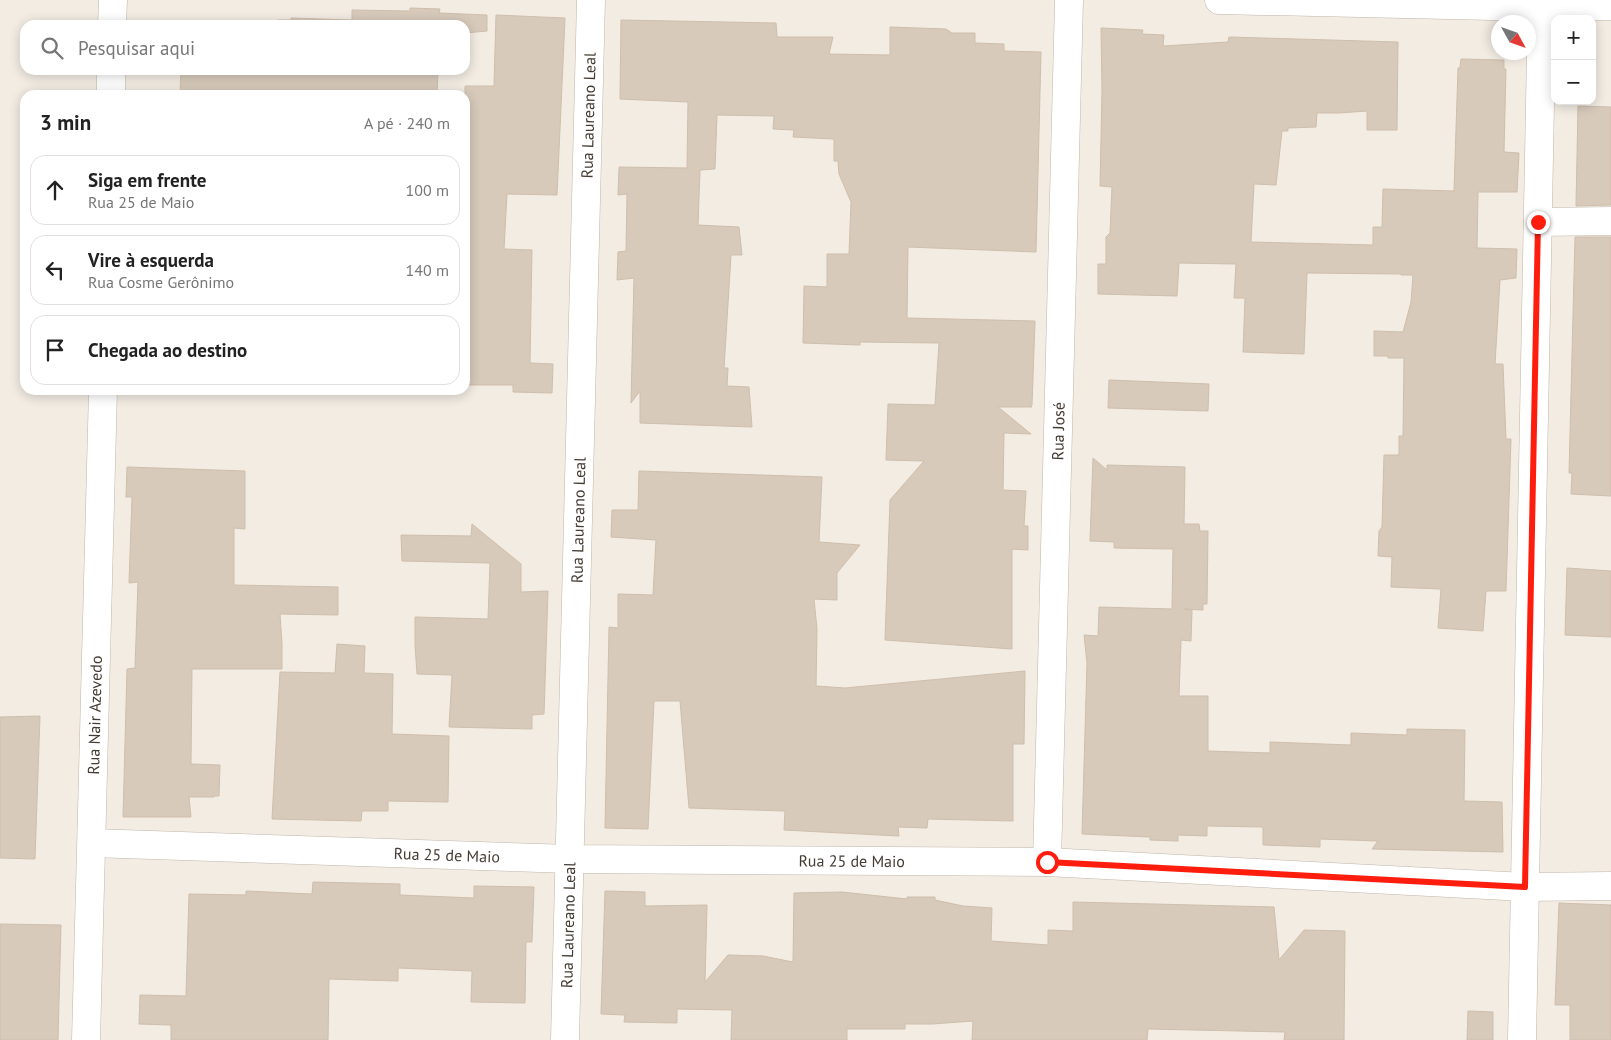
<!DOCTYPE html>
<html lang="pt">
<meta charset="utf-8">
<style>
:root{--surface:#fff;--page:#f6f6f6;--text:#222;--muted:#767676;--line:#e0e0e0}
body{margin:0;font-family:"PT Sans",sans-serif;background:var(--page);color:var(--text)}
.controls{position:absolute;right:15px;top:15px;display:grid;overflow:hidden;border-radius:10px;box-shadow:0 2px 12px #0003}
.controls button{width:45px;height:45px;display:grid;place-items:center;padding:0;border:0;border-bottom:1px solid var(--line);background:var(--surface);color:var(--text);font:25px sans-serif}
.compass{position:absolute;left:1491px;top:15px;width:45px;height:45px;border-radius:50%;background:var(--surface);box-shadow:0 2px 12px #0003;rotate:130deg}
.stop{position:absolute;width:15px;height:15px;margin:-11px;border:4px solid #ff1d0d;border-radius:50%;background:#fff}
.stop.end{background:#ff1d0d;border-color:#fff;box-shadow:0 1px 5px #0008}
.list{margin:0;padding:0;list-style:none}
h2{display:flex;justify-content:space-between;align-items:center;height:65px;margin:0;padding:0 20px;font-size:21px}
h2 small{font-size:16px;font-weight:400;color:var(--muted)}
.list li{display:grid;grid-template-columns:32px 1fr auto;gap:15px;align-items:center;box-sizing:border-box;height:70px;margin:0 10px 10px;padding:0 10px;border:1px solid var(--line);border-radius:15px}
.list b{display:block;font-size:19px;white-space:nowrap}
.list p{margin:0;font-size:16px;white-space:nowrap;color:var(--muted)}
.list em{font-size:16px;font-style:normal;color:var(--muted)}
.icon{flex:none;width:28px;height:28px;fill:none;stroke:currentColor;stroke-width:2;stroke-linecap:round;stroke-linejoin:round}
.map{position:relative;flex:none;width:1611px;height:1040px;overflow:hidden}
.search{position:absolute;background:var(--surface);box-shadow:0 2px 12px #0003;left:20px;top:20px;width:450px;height:55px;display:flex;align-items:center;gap:12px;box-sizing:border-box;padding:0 18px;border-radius:15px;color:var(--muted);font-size:19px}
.panel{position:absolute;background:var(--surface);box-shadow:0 2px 12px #0003;left:20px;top:90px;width:450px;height:305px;border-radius:15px}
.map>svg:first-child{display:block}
.building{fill:#d7cabb;stroke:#cfbeab}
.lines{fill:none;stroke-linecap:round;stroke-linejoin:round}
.minor-casing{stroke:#c1b6a8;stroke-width:29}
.minor{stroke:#fff;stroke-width:28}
.route{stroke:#ff1d0d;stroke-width:6}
.labels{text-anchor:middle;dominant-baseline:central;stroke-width:4;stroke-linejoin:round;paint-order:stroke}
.street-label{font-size:16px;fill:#443c33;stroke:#fff}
</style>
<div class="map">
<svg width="1611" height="1040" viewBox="0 0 1611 1040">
<rect width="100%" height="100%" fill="#f2ece3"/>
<g class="building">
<path d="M410 8 440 9 439 13 487 15V31L465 33V25H278V20H291V18L352 20V10L410 11Z"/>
<path d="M496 15 565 18 557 195 507 194 504 249 532 250 530 363 553 364 552 393 513 392V385H465V86H494Z"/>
<path d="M621 20 776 23 777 37H833L829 54 890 55V27L946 29 952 33H975V43L1004 44V51L1041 52 1036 252 908 247 907 318 1035 321 1032 405H1030L1032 407H998L1031 434 1004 433 1003 490 1026 491 1024 526H1028V550L1012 549V649L885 640 890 500 924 461 886 460 888 404 935 405 939 343 860 342V345L803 343 804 286 827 287V254H849L851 202 839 174 838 161H834V139L793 137 794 130 773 129 774 116 717 115 715 169 700 170 698 225 739 227 742 255H731L724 368H728L727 386 749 387 752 427 640 423V391L631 403 634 278 617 280 618 252 626 251 627 194 618 195 619 167 687 168 688 102 620 99Z"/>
<path d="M1101 28 1143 30 1142 34 1164 35 1163 46 1228 42 1229 37 1398 42 1397 130H1367V111L1339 113H1317L1316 127 1288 128V131H1282L1276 185 1254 184 1251 242 1373 245V227H1382L1383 189 1454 191 1458 68H1460L1461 59 1504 60V69H1506L1504 152 1519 153 1517 192H1478L1477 248 1517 249 1516 278 1500 280 1495 364H1503L1506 439H1511L1506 591H1486L1483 631 1438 628 1441 589 1391 587 1392 557 1378 556 1379 531 1382 527 1384 455H1399V436H1403L1404 358H1388V356H1374V331L1403 332 1411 302 1413 275H1401V274L1307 273 1304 354 1243 352 1245 298H1234L1236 264 1179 263 1177 296 1098 294V264H1106V237L1110 233 1112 187 1100 186 1102 91Z"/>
<path d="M181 70H438L437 95H180Z"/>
<path d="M1578 106 1611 107V205L1576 206Z"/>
<path d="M1575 237H1611V496L1571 494 1572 473H1569Z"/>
<path d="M1109 380 1209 384 1208 411 1108 408Z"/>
<path d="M1093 458 1107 470V465L1185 467 1184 524H1199L1200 531H1208L1207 604H1203V610L1184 609 1192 610 1191 641 1181 640 1179 696H1208V751L1270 753V742L1351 745V733L1407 735V729L1465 730 1464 801 1502 802 1503 852 1372 849 1378 841 1320 839V847L1263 845V827L1207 826V836L1178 835V841L1150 840V837L1082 834 1087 663 1084 635 1098 636 1099 607 1172 609 1173 549 1114 548V542L1090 541Z"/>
<path d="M127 467 245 471V529L234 528V585L338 587V615L280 614 282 644V669H192L191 764 220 765 219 796H214V797H189L191 817H123L127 669 135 668 138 582 129 583 132 497H126Z"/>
<path d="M639 471 822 477 819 542 860 545 837 573V600L814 599 817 629 816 686 845 688 1025 671 1024 744H1013V821L928 819 927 828 898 827 899 836 784 830 785 811 689 808 680 701H654L648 829 605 828 609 627 618 628V594L653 595 656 540 611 537 612 510H638Z"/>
<path d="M472 524 521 564V592L548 591 544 714 532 715V729L449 727 452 675 417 674 415 645V617L488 619 490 563 402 561 401 535 471 536Z"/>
<path d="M1567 568 1611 571V637L1565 635Z"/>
<path d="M337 644 365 646 364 673 393 674 392 734 449 736 448 802 388 801V811H362L361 821 272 819 280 672 335 673Z"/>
<path d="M40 716 35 859 0 858V717Z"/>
<path d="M313 882 400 884V895L474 898V886L534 887 532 942H526L525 1003 471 1002 472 971 398 968V981L329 979 328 1040H171V1025L139 1024 140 995 186 996 189 894 246 895V891L312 894Z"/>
<path d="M605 891 645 892V906L707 905 705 982 728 955 763 956 793 962 794 893 842 892 907 899V897H935V900L963 906 992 908 991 941 1048 945V930L1073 931V902L1274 907 1279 960 1304 930 1345 931 1344 1040H1284L1285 1032 1148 1029 1147 1040H972L973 1021 932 1024H905V1029H847V1040H731L732 1010 677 1009V1023L624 1022 625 1015 601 1014Z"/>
<path d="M1559 903 1611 905V1040H1570V1005H1555Z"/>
<path d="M0 924 61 925 58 1040H0Z"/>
<path d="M1468 1011 1493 1012V1040H1467Z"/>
</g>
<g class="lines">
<g class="minor-casing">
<g id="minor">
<path d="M1219 0 1542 7 1611 6"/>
<path d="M112 25 113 0"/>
<path d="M111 95V70"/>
<path d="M1538 222 1611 221"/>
<path id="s1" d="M92 843 571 859 1047 862 1525 887 1611 886"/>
<path id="s2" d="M1047 862 1069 0"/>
<path id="s3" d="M86 1040 103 390"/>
<path id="s4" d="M565 1040 591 0"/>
<path d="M1522 1040 1542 0"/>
</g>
</g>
<use href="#minor" class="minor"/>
</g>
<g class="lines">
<path class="route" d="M1047 862 1525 887 1538 222"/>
</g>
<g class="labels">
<g class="street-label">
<text stroke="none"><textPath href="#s4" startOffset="925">Rua Laureano Leal</textPath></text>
<text stroke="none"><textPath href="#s2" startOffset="431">Rua José</textPath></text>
<text stroke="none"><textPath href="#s4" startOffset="520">Rua Laureano Leal</textPath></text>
<text stroke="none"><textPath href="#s3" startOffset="325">Rua Nair Azevedo</textPath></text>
<text stroke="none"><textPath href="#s1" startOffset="355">Rua 25 de Maio</textPath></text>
<text stroke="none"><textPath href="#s1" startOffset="760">Rua 25 de Maio</textPath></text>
<text stroke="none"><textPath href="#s4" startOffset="115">Rua Laureano Leal</textPath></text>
</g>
</g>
</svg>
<div class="controls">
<button>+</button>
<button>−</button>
</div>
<svg class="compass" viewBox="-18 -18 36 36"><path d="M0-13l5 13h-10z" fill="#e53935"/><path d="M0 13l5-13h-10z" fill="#767676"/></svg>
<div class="stop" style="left:1047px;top:862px"></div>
<div class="stop end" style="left:1538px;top:222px"></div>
<div class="search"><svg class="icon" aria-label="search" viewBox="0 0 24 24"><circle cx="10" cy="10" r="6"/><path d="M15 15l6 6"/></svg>Pesquisar aqui</div>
<section class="panel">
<h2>3 min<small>A pé · 240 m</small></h2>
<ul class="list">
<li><svg class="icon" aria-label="ahead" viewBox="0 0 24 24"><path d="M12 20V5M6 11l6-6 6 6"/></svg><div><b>Siga em frente</b><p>Rua 25 de Maio</p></div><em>100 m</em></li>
<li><svg class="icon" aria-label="left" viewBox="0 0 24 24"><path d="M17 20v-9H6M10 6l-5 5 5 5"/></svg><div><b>Vire à esquerda</b><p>Rua Cosme Gerônimo</p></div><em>140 m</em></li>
<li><svg class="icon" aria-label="arrive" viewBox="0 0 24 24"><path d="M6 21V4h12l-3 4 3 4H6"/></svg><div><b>Chegada ao destino</b></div></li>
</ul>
</section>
</div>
